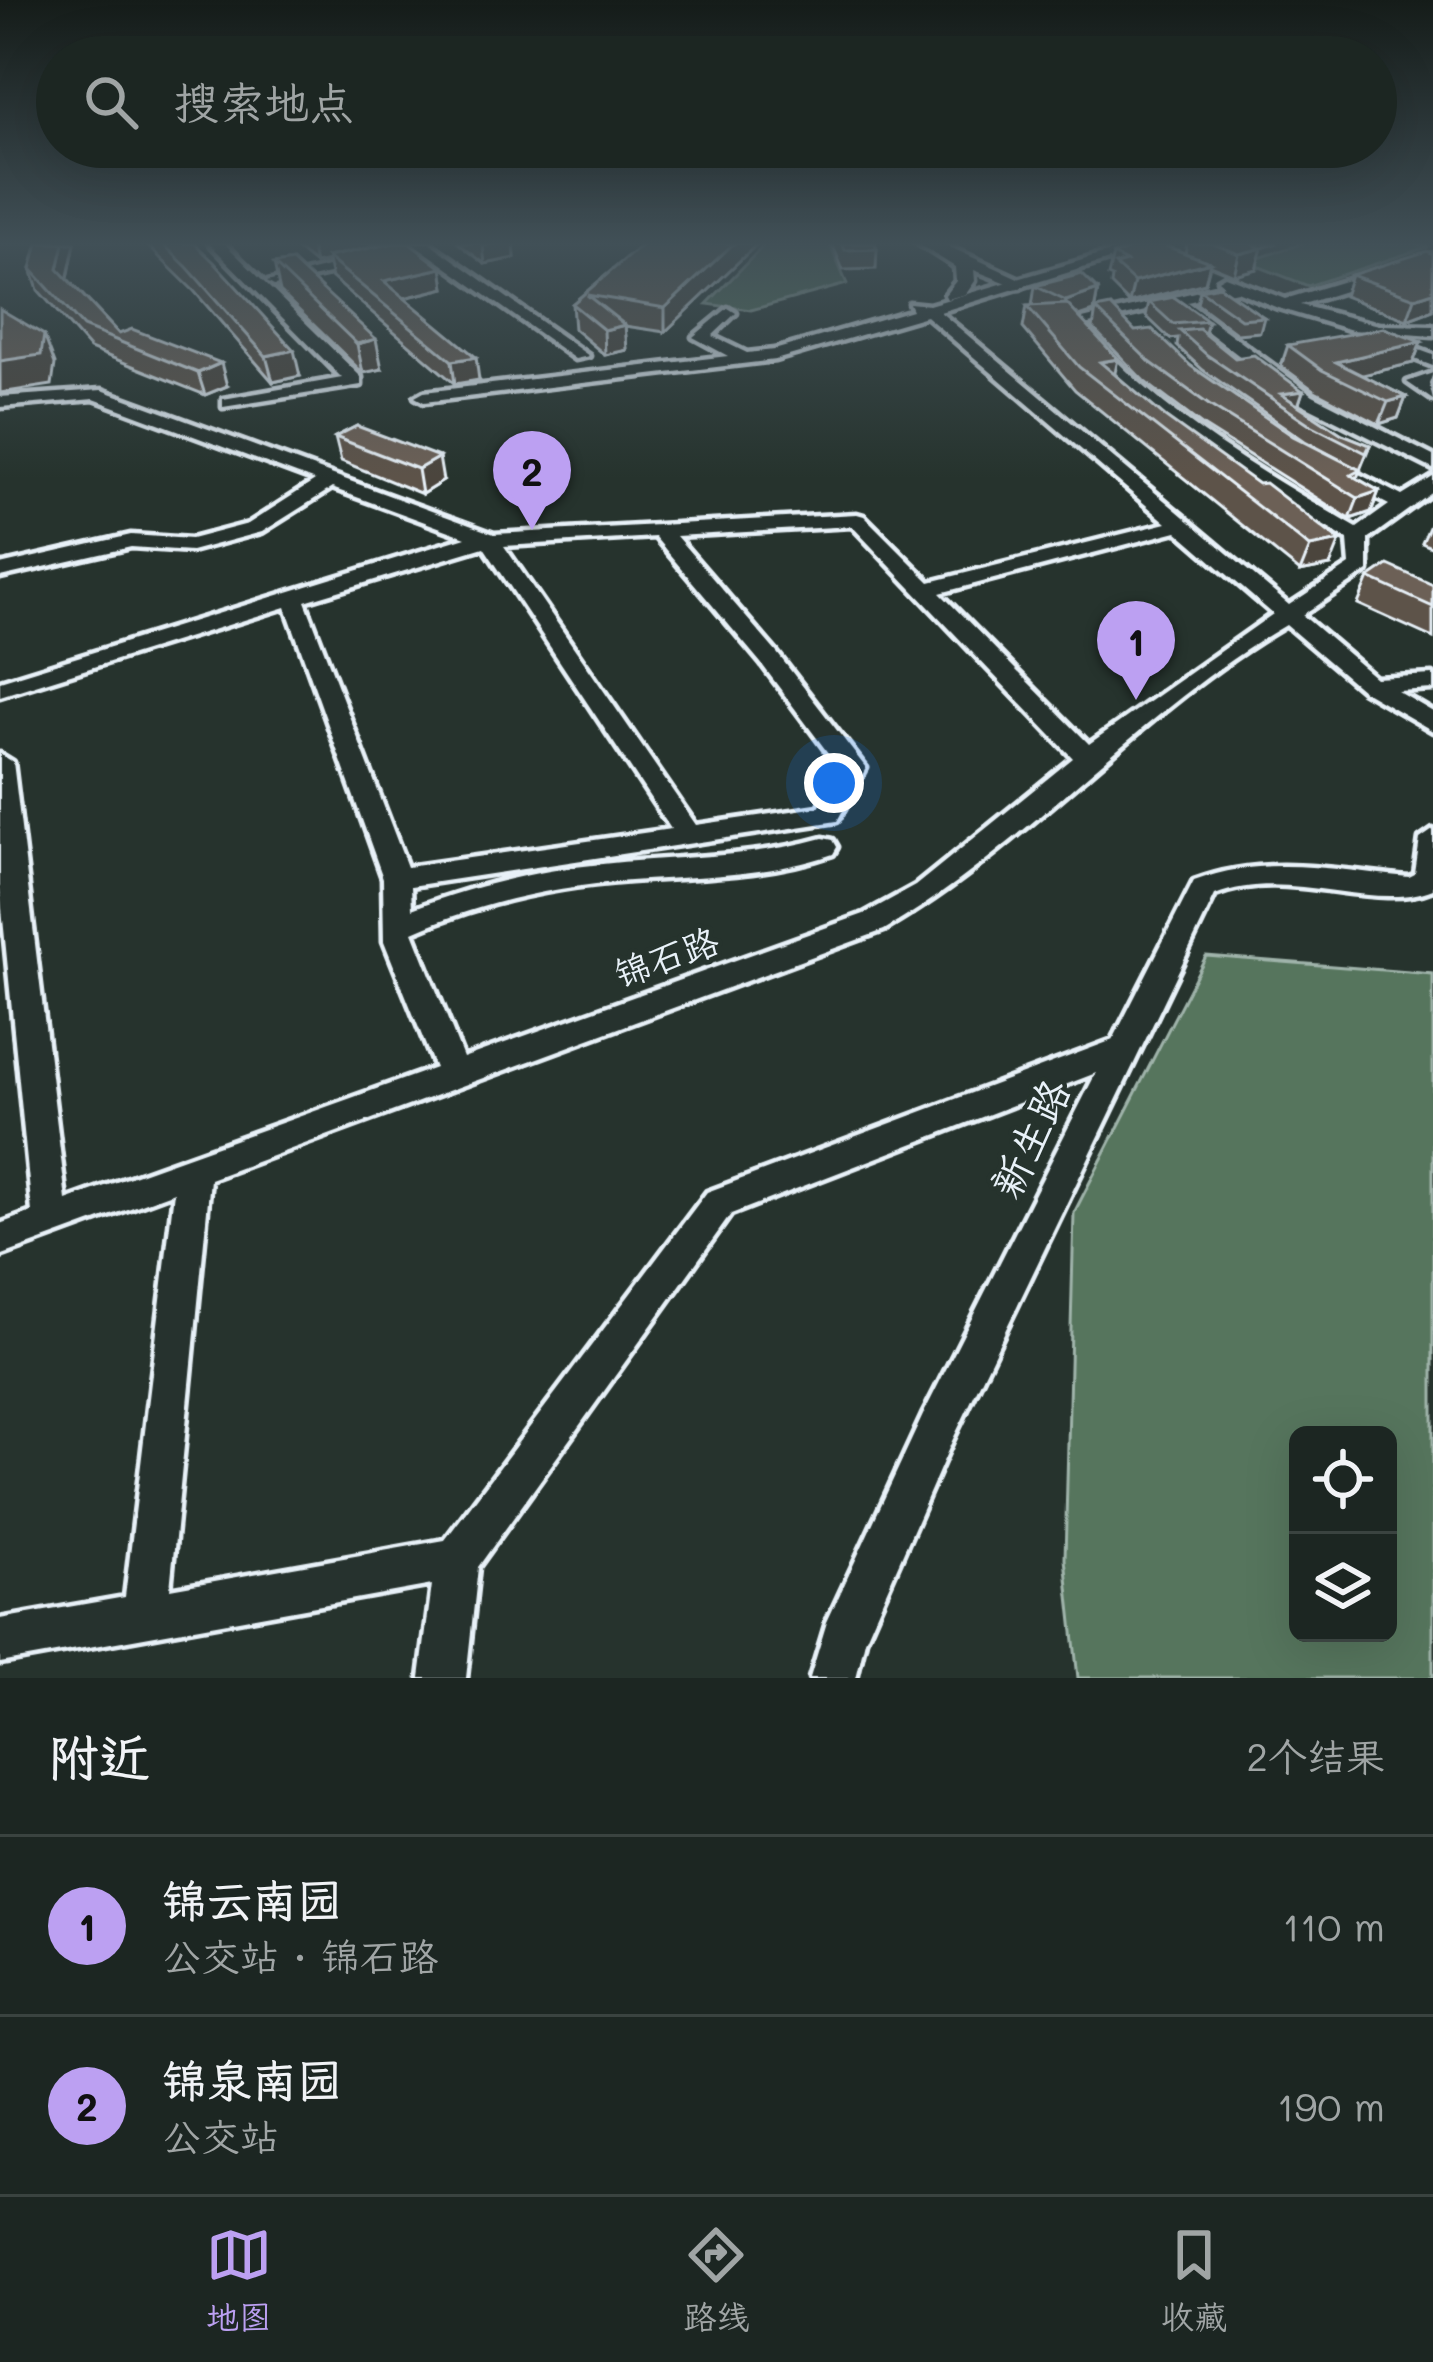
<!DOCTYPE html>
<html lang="zh">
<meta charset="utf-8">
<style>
:root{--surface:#1c2622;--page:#252e2a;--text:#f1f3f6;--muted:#a0a5a5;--line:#3a4340;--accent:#bca0f2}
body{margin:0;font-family:Mali,"LXGW WenKai TC",sans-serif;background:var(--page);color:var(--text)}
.controls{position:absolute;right:36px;bottom:36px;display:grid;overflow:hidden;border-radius:18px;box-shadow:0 12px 48px #0002}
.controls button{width:108px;height:108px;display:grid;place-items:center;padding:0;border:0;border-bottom:3px solid var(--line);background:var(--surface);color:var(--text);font:60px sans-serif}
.you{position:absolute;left:834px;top:783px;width:42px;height:42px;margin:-30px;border:9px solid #fff;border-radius:50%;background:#1a73e8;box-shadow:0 0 0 18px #1a73e833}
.badge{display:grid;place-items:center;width:78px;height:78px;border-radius:50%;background:var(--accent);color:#111;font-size:39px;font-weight:700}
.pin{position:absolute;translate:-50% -99px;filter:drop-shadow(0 3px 6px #0008)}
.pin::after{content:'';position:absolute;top:63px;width:42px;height:36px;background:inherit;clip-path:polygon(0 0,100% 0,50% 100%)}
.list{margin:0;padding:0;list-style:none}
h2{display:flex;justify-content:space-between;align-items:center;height:156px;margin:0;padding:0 48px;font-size:51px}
h2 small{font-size:39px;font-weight:400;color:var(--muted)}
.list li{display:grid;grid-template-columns:78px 1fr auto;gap:36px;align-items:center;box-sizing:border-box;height:180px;padding:0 48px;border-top:3px solid var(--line)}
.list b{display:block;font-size:45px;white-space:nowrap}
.list p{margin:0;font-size:39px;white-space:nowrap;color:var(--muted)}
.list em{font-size:39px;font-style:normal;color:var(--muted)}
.icon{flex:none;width:66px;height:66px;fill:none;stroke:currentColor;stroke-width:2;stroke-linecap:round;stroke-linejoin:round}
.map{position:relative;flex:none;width:1433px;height:1678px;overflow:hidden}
.search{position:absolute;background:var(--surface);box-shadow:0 12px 48px #0002;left:36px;right:36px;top:36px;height:132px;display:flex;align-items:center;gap:30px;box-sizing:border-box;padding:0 42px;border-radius:66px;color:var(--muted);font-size:45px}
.sheet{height:516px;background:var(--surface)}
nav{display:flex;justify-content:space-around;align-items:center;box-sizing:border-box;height:168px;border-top:3px solid var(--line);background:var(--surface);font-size:33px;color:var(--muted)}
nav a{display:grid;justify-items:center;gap:6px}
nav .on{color:var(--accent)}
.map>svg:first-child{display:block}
.built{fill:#3b4139}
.green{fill:#56755d;stroke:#9fb3aa;stroke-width:3;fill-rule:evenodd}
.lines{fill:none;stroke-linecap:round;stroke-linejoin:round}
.minor-casing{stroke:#e8f1f8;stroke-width:9}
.major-casing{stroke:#e8f1f8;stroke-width:9}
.minor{fill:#26332d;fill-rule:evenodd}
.major{fill:#26332d;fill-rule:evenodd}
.wall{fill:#5d534a;stroke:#e8f1f8;stroke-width:3}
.shaded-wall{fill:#4c443c;stroke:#e8f1f8;stroke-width:3}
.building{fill:#6c6156;stroke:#e8f1f8;stroke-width:3}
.labels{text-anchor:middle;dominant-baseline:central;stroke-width:9;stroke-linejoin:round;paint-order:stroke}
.street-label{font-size:36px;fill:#e8f1f8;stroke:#26332d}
.near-street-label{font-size:42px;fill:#e8f1f8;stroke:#26332d}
</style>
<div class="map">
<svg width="1433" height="1678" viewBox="0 0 1433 1678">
<rect width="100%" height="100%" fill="#26332d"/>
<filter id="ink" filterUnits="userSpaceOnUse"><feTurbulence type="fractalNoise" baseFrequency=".00833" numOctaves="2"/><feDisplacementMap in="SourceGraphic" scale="24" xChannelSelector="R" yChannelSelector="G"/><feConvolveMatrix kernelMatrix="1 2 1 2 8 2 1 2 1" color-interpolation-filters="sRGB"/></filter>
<g filter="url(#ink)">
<path class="built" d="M1190 243H1420L1433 249 1285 298 1166 251Z"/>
<g class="green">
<path d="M766 243H829L847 284 751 310 707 304Z"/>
<path d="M1303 243H1414L1427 247 1308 286 1247 262Z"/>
<path d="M1206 956 1433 974V1678H1078L1065 1559 1074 1213ZM1388 1435V1633H1298V1435Z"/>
</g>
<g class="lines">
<g class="minor-casing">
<g id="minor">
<path d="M209 243H224L361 377V385L223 407V399L229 398 342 378Z"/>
<path d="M413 243H430L589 356 575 359Z"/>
<path d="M1141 243H1164L940 312 1289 605 1350 565 1348 540C1250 482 1134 415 1066 323L1224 285 1218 280 1225 276 1285 299 1433 254V263L1300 305 1379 325 1433 326V336L1352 330 1278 308 1237 291 1187 302 1313 395 1433 456V469L1301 403 1173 305 1084 325C1152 410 1264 474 1357 528L1389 505 1341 480V472H1355L1402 496 1433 477V492L1368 539V571L1302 615 1376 678 1433 675V689L1397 691 1433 712V731L1362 690 1286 625C1140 710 1029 846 884 930L210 1179 170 1589 445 1540 707 1192 1113 1040 1194 881C1264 854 1337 870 1409 877L1415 874 1420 839 1433 830V889C1375 913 1286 866 1215 895L952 1441 865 1640 856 1678H810L827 1622 924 1413 1096 1073 731 1214 478 1567 466 1678H420L432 1585 0 1663V1619L125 1597 174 1192 0 1256V1224L32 1212 0 888V754L13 762 66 1200 435 1068 384 941 383 878 286 607 0 696V681L466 537 332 488 262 532 191 551 131 547 0 577V565L131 535 191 539 248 524 315 481 94 399 0 407V397L102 390 494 534 857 514 864 516 930 582 1167 523 926 316 775 360 424 402 415 397 424 392 728 356 693 337 728 308 736 313 712 336 747 353 774 350 912 310 909 303 929 305ZM852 526 1073 758 915 886 864 914 463 1058 413 932C482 902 555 886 630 881 700 876 766 877 833 854L837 847 833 840 823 838C749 859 677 856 602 864 537 870 473 886 412 909L411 886 837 821 866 768 777 653 676 536ZM1177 531 1273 614 1089 744 940 593ZM655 537 761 663 840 769 819 807 696 825 504 546ZM484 547 671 829 407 867 305 601Z"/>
<path d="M365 258 370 259V265L274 286 267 282Z"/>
<path d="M1384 337 1433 355V366L1378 345V339Z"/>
<path d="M1433 373 1429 384 1433 400 1407 382Z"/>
</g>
</g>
<g class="major-casing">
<path id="major" d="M917 243H941L1029 283 1020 288 974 270 975 281 966 294 947 299 945 295 956 281 955 267Z"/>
</g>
<use href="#minor" class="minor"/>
<use href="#major" class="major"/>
</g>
<g class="wall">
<path d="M38 243H75L68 279 119 334 227 386 205 395 90 349 38 290 31 269Z"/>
<path d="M145 243H194L300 376 273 382 194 291Z"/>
<path d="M289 243H390L442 268 445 288 404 298 479 380 455 384 332 278 328 261 315 264Z"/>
<path d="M458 243H514L515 258 485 264Z"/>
<path d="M644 243H758L665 332 625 326 627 350 605 355 574 329 572 304Z"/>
<path d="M832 243H875L877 249 876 269 843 270Z"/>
<path d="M1187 243H1277L1261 248 1256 269 1234 275 1210 265 1205 283 1129 303 1111 285 1112 278 1108 276 1113 255 1185 253Z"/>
<path d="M1433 254V310L1407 320 1344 296 1351 275Z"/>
<path d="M292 261 382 369 363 373 280 292 274 264Z"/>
<path d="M1035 286 1098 290 1094 312 1078 317 1115 374 1330 566 1300 572 1075 390 1023 328 1027 306H1032Z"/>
<path d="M1200 290 1264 317 1260 332 1237 334 1197 304Z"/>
<path d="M1149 302 1208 321 1205 333 1235 358 1303 391 1298 406 1342 434 1370 445 1360 470 1305 441 1203 370 1177 346 1178 338 1170 339 1146 316Z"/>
<path d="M1096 309 1191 366 1293 436 1360 470 1357 478 1379 491 1371 512 1350 519 1203 426 1145 382 1093 328Z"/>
<path d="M1421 342 1413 363 1362 375 1406 397 1398 418 1379 424 1315 391 1281 366 1288 345Z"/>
<path d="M357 426 443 481 422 494 341 461 335 437Z"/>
<path d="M1433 518V548L1422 543Z"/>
<path d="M1369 578 1433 585V638L1358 604Z"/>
</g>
<g class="shaded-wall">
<path d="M64 243H75L65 290 58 269Z"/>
<path d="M326 243H390L327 257 328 261 315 264 311 246Z"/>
<path d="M498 243H514L515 258 485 264 483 246Z"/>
<path d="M734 243H758L665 332V308Z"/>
<path d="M1243 243H1277L1241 254Z"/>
<path d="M1262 248 1256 269 1234 275 1239 254Z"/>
<path d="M1210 262 1205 283 1129 303 1134 282Z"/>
<path d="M442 268 445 288 387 302 384 281Z"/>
<path d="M1098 290 1094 312 1062 323 1066 301Z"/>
<path d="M1433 292V310L1407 320 1415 298Z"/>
<path d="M625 325 627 350 605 355 604 330Z"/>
<path d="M44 335 55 364 52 385 0 393V361Z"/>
<path d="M376 339 382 369 363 373 357 344Z"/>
<path d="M1421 342 1413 363 1342 380 1336 362Z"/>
<path d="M294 350 300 376 273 382 266 356Z"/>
<path d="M476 357 479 380 455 384 452 361Z"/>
<path d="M1118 359 1113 382 1100 362Z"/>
<path d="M221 363 227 386 205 395 198 373Z"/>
<path d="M1303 391 1298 406 1281 394Z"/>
<path d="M1406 397 1398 418 1379 424 1388 402Z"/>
<path d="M439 457 443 481 422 494 418 469Z"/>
<path d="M1379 491 1371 512 1350 519 1358 498Z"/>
<path d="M1340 541 1330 566 1300 572 1310 547Z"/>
</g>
<g class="building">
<path d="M38 243H64L58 269 119 334 132 329 221 363 198 373 83 327 31 269Z"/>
<path d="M162 243H194L214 262 294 350 266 356 187 267Z"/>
<path d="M394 243H409L442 268 384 281 476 357 452 361 327 257Z"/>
<path d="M644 243H734L665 308 587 295 625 325 604 330 572 304Z"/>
<path d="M842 243H875L877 249 845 250Z"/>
<path d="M1211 243H1250L1262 248 1239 254Z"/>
<path d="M1144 244 1163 245 1210 262 1134 282 1115 265 1126 262 1113 255Z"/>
<path d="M1427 251 1433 254V292L1415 298 1351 275Z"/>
<path d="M292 261 376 339 357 344 274 264Z"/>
<path d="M1082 274 1098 290 1066 301 1035 286Z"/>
<path d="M1219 286 1264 317 1241 319 1200 290Z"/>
<path d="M1174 297 1208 321 1173 324 1149 302Z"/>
<path d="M1067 304 1118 359 1100 362 1165 417 1258 484 1265 483 1340 541 1310 547 1079 367 1027 306Z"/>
<path d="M1111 306 1135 331 1152 329 1191 366 1293 436 1360 470 1351 475 1379 491 1358 498 1209 405 1150 362 1096 309Z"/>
<path d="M0 309 44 335 41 355 0 361Z"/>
<path d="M1384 328 1421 342 1336 362 1406 397 1388 402 1322 370 1288 345Z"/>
<path d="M1199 329 1235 358 1254 355 1303 391 1281 394 1342 434 1370 445 1366 453 1311 425 1207 355 1180 331Z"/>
<path d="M357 426 439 457 418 469 335 437Z"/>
<path d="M1388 565 1433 585V607L1369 578Z"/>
</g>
</g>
<linearGradient id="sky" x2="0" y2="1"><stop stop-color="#151c19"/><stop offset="0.51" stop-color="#415057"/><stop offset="1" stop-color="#415057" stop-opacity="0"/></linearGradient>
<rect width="1433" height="478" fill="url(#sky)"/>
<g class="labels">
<g class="street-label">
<text transform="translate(666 956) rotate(-20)">锦石路</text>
</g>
<g class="near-street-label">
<text transform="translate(1029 1138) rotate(-64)">新生路</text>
</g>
</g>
</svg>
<div class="controls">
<button><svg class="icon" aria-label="locate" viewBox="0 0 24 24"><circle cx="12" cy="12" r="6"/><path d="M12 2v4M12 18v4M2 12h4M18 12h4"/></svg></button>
<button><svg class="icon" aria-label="layers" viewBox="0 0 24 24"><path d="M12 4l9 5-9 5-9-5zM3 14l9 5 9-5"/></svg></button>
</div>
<div class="you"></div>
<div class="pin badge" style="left:1136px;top:700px">1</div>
<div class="pin badge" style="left:532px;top:530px">2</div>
<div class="search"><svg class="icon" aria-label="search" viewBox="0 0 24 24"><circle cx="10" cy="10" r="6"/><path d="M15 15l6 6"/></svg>搜索地点</div>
</div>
<section class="sheet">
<h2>附近<small>2个结果</small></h2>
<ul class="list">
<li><span class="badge">1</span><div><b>锦云南园</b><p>公交站 · 锦石路</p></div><em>110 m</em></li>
<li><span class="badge">2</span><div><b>锦泉南园</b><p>公交站</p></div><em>190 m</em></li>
</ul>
</section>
<nav>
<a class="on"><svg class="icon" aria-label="map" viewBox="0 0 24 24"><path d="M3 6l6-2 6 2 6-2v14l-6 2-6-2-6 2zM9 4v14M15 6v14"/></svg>地图</a>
<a><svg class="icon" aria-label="directions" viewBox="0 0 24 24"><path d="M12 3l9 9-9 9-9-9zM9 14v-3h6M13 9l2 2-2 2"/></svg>路线</a>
<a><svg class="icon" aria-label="saved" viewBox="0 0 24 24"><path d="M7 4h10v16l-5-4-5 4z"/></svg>收藏</a>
</nav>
